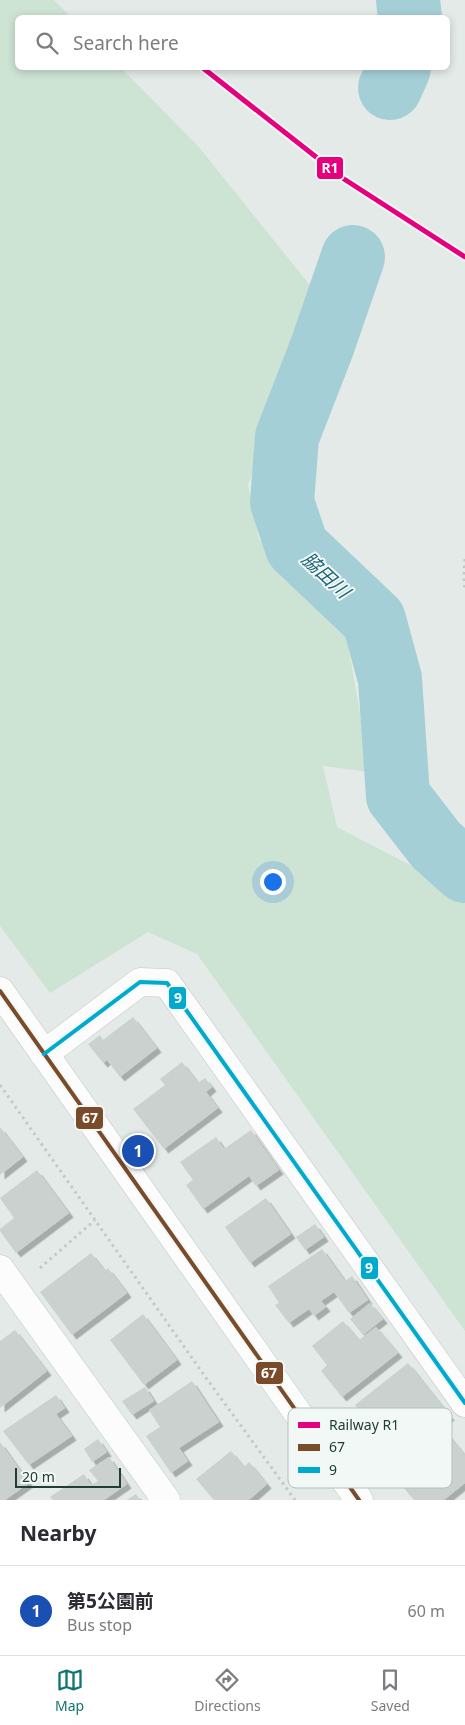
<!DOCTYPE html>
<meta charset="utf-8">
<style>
:root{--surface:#fff;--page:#f2f2f3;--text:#2b2b33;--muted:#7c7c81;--line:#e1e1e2;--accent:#0f766e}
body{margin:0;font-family:"Noto Sans","Noto Sans JP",sans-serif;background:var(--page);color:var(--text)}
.scale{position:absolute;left:15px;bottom:12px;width:106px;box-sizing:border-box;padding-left:5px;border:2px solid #223d36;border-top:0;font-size:14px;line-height:18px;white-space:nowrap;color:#223d36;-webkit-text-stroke:4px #f2f8f6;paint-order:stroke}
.you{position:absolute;left:272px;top:881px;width:18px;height:18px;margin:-12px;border:4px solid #fff;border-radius:50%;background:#1a73e8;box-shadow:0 0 0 8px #1a73e833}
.badge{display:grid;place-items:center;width:32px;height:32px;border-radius:50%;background:var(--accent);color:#fff;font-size:16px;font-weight:700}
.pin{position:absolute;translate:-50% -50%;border:2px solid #fff;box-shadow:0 1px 5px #0006}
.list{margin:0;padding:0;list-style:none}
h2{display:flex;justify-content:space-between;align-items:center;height:65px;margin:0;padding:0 20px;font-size:21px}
h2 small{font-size:16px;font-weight:400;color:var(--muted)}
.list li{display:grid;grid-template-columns:32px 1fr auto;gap:15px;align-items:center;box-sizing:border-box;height:90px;padding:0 20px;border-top:1px solid var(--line)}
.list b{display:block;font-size:19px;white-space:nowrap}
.list p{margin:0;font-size:16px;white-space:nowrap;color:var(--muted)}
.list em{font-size:16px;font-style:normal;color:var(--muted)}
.icon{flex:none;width:28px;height:28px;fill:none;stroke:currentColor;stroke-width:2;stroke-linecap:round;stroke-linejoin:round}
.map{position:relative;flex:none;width:465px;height:1500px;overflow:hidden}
.search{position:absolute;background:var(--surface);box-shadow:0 2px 8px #0003;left:15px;right:15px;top:15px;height:55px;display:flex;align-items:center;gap:12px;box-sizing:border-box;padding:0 18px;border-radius:8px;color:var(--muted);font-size:19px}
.sheet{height:155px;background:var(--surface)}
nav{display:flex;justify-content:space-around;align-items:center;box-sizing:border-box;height:70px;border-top:1px solid var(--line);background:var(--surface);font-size:14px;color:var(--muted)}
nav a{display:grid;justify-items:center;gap:2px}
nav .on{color:var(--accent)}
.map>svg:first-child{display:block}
.green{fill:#cde3d4}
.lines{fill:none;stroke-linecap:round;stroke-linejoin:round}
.river{stroke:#a5cfd7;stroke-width:64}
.building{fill:#cbd1cf;filter:url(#shadow)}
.minor-casing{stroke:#c1c7c4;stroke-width:29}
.path{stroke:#c1cac6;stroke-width:3;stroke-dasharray:2.5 4;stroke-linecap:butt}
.minor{stroke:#fbfcfb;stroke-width:28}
.bus-1-casing{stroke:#f2f8f6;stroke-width:8}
.bus-2-casing{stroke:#f2f8f6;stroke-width:8}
.bus-1{stroke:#7a4b2a;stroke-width:4}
.bus-2{stroke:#00a9ce;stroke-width:4}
.rail-1-casing{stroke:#f2f8f6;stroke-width:9}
.rail-1{stroke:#e5007d;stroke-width:5}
.labels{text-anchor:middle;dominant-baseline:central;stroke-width:4;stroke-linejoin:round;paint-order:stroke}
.water-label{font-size:19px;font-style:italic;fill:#1d6678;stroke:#f2f8f6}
.key{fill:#f2f8f6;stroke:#b4c0bc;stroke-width:1}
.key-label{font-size:14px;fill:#223d36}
.line-badge{stroke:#f2f8f6;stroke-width:2}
.badge-label{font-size:14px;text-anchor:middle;font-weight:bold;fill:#fff}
</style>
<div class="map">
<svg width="465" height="1500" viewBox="0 0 465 1500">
<defs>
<filter id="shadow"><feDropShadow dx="4.5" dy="4.5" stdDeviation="0" flood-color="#0004"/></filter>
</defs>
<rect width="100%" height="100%" fill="#e4eae7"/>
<path class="green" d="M0 0H54L71 17 18 18V68H121L198 146 321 299 248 485 259 539 342 610 370 772 323 766 337 827 458 890 465 898V1331L197 954 148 932 50 993 0 926Z"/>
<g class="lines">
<g class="river">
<path d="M408 0 410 18"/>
<path d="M390 88 399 68"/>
<path d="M353 257 322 347 287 437 282 502 297 547 374 620 390 679 398 796 436 845 465 871"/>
</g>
</g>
<g class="building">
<path d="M133 1017 157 1048 120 1077 107 1060 103 1063 88 1044 100 1035 103 1040Z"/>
<path d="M182 1062 198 1083 205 1078 212 1087 206 1092 218 1108 164 1149 133 1109 165 1085 160 1079Z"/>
<path d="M0 1127 23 1157 0 1175Z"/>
<path d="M251 1130 279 1170 256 1186 249 1176 203 1209 186 1185 193 1180 180 1162 216 1137 224 1149Z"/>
<path d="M37 1170 69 1213 16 1253 0 1231V1229L14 1218 0 1198Z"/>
<path d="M266 1198 291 1234 250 1263 225 1227Z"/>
<path d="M315 1224 324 1237 305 1250 296 1237Z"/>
<path d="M322 1249 345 1281 352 1276 368 1300 349 1313 334 1292 321 1301 326 1307 314 1316 309 1309 289 1323 275 1305 279 1303 268 1286Z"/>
<path d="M91 1253 105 1271 108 1268 127 1293 72 1335 40 1292Z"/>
<path d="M370 1303 383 1319 363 1335 350 1319Z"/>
<path d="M143 1314 177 1360 144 1385 110 1340Z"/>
<path d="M343 1321 359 1340 376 1327 398 1353 342 1397 321 1371 327 1365 312 1346Z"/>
<path d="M15 1330 47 1371 0 1408V1341Z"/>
<path d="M408 1363 450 1416 429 1433 415 1416 383 1441 371 1425 367 1427 354 1412 358 1409 355 1405Z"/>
<path d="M192 1381 219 1422 179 1448 188 1461 171 1473 146 1436 160 1427 149 1410Z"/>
<path d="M145 1387 154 1401 132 1415 122 1401Z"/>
<path d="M56 1395 65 1408 56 1414 72 1436 29 1465 3 1431Z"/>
<path d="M446 1432 465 1455V1483L444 1500H414L395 1477 426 1452 424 1449Z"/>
<path d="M98 1439 107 1452 92 1462 84 1449Z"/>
<path d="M0 1442 29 1483 5 1500H0Z"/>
<path d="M231 1451 244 1467 249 1462 267 1484 249 1500H214L196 1479Z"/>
<path d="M109 1457 127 1484 104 1500H53L50 1497 84 1474 91 1485 98 1481 89 1470Z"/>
<path d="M136 1494 140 1500H127Z"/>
</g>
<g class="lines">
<g class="minor-casing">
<g id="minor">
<path d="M0 991 359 1500"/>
<path d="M44 1054 140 982 167 983 465 1403"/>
<path d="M0 1269 166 1500"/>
</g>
</g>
<g class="path">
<path d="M465 559 464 576 465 591"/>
<path d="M0 1085 204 1375 295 1500"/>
<path d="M40 1268 95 1220"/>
</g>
<use href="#minor" class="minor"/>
<g class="bus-1-casing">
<path id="bus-1" d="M0 991 359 1500"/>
</g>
<g class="bus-2-casing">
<path id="bus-2" d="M44 1054 140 982 167 983 465 1403"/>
</g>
<use href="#bus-1" class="bus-1"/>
<use href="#bus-2" class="bus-2"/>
<g class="rail-1-casing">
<path id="rail-1" d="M203 68 344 179 465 257"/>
</g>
<use href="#rail-1" class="rail-1"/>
</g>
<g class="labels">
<g class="water-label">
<text transform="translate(326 575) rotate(43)">脇田川</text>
</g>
</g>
<rect x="288" y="1408" width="164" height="80" rx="8" class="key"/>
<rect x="298" y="1422" width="22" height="6" fill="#e5007d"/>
<rect x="298" y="1444" width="22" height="7" fill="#7a4b2a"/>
<rect x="298" y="1467" width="22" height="6" fill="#00a9ce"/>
<g class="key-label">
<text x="329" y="1430">Railway R1</text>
<text x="329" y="1452">67</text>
<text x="329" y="1475">9</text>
</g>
<g class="line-badge">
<rect x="316" y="156" width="28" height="24" rx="5" fill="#e5007d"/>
<rect x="168" y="986" width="19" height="24" rx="5" fill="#00a9ce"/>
<rect x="75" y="1106" width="29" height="24" rx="5" fill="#7a4b2a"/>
<rect x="360" y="1256" width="19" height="24" rx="5" fill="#00a9ce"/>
<rect x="255" y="1361" width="29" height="24" rx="5" fill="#7a4b2a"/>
</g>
<g class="badge-label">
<text x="330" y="173">R1</text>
<text x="178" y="1003">9</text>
<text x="90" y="1123">67</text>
<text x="369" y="1273">9</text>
<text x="269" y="1378">67</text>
</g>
</svg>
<div class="scale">20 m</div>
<div class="you"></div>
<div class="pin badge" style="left:138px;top:1151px;background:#1a4fb4">1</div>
<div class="search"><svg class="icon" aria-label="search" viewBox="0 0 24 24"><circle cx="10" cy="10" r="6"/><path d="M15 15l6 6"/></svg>Search here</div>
</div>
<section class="sheet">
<h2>Nearby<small></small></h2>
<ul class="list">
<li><span class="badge" style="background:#1a4fb4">1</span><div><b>第5公園前</b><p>Bus stop</p></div><em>60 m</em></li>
</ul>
</section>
<nav>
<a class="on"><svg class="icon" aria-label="map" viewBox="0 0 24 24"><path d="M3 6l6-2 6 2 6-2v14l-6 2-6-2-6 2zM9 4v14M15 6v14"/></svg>Map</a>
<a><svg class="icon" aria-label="directions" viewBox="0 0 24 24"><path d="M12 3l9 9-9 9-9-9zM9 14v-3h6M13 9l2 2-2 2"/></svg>Directions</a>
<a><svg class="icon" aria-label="saved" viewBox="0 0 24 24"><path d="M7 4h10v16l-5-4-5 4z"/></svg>Saved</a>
</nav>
